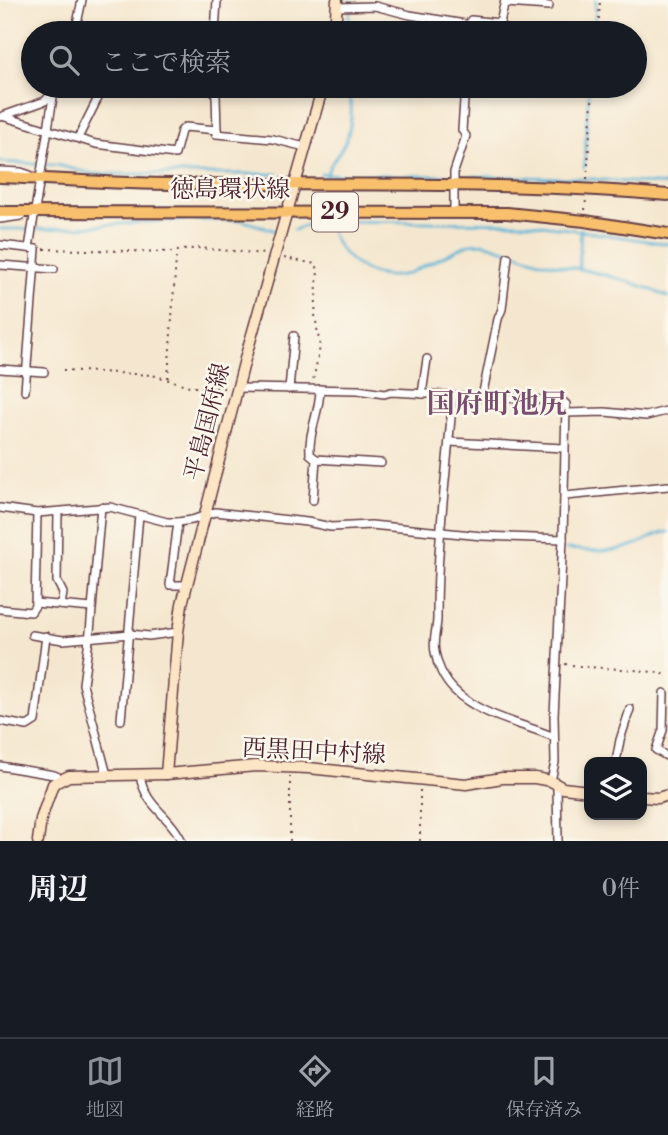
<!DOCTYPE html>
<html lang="ja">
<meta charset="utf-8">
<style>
:root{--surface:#171b24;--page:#242831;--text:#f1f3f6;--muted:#9ea1a6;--line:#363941;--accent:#8c9099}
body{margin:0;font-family:"Libre Bodoni","Noto Serif JP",serif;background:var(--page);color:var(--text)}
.controls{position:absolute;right:21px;bottom:21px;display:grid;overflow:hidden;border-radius:14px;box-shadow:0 4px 10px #0003}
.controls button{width:63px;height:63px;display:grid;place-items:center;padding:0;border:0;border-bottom:2px solid var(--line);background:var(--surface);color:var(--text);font:35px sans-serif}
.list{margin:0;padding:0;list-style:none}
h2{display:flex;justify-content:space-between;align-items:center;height:91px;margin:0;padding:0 28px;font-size:30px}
h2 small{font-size:23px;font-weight:400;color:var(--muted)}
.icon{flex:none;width:38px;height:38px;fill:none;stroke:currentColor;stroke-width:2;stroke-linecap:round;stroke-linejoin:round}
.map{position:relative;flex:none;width:668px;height:841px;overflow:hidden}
.search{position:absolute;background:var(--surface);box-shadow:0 4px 10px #0003;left:21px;right:21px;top:21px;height:77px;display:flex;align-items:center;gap:18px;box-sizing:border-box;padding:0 24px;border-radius:38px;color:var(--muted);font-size:26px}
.sheet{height:196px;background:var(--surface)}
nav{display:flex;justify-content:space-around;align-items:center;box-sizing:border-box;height:98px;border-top:2px solid var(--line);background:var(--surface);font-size:19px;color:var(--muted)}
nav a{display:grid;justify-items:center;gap:4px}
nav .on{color:var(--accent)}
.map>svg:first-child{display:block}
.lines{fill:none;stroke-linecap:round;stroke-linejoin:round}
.stream{stroke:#59b3d6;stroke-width:2.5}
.street-casing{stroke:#643d44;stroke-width:10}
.secondary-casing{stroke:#643d44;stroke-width:13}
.primary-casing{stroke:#643d44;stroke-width:14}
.path{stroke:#643d44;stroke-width:2;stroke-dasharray:2 5;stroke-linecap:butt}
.street{stroke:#fff;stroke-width:7}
.secondary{stroke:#fce5c4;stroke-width:10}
.primary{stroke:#f8bf6c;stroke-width:10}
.labels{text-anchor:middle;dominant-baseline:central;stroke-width:5;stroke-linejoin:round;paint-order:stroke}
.shield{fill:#fbf7ec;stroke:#7f6065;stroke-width:2}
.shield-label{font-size:23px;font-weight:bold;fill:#4a1f2b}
.street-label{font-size:24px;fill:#4a1f2b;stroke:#fbf7ec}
.quarter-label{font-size:28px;font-weight:bold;fill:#784d6e;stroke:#fbf7ec}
</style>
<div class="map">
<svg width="668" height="841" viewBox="0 0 668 841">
<rect width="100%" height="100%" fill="#fbf7ec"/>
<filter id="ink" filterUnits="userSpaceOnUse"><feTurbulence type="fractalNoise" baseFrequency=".0143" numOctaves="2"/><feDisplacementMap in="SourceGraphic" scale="14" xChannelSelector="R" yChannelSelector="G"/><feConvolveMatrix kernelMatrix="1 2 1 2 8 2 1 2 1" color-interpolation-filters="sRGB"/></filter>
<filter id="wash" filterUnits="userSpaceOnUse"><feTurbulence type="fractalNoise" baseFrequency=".00686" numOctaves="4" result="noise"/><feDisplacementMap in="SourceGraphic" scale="28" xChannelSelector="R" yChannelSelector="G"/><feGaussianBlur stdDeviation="1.57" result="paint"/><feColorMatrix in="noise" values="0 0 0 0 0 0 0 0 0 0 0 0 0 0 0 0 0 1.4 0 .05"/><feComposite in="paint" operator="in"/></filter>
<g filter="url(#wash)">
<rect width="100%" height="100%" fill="#f5e7cf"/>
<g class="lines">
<g class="stream">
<path d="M345 33 351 10 350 0"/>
<path d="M594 33 596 0"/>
<path d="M0 162 56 165 94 174H277"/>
<path d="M584 168 589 86"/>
<path d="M321 174 580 178 668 185"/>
<path d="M326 176C329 164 337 157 343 146 352 130 355 103 345 86"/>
<path d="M327 187V208"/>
<path d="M327 220C337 257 368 284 407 274L469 244 484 243 543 262 579 269"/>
<path d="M0 229H48L177 220H241L276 231"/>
<path d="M581 229 579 269C611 276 639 283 668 297"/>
<path d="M294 230 317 221 529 223 668 244"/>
<path d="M566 549C592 551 613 554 637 544 649 540 655 533 668 532"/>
</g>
</g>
</g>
<g filter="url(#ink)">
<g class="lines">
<g class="street-casing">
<g id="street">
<path d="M505 3 549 6"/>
<path d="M337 7 375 6 410 15 471 25"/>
<path d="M75 33 82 0"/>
<path d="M215 33 217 0"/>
<path d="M470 33 471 20 500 23 505 0"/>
<path d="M0 117 45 101 58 86"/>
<path d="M5 117 96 144 175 154 181 131 185 127 217 130 216 96 213 86"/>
<path d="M217 130 216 134 273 139 305 147"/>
<path d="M78 138 104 86"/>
<path d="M0 171 21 172 30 175"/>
<path d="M454 213V172L466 136 462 130 465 86"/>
<path d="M0 219 21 216"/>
<path d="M0 245 36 249 25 391"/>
<path d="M29 248 54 91"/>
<path d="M0 265 54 269"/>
<path d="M0 369 44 372"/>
<path d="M239 388 358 390 384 394 391 392 562 401 566 404 563 539 554 715 555 762 551 781"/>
<path d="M289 389 294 336"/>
<path d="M320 389C320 412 308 432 310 454L316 459 381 463"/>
<path d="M422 394 427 359"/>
<path d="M453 395C447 468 437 542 437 615 438 627 432 639 435 652 437 665 444 680 454 690 480 716 521 723 554 737"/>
<path d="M482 397 498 319 502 309 508 257"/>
<path d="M565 413 605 412 646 416 666 411"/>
<path d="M449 442 564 448"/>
<path d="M565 496 668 486"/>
<path d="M313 500 316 459"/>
<path d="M101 507 90 632 83 684 107 775"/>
<path d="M0 508 37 513 110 507 167 522H178L192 520 215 512 307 522 331 527 371 525 482 536 563 539"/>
<path d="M58 513 57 581 63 593 61 605"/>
<path d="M178 522 170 585H187"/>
<path d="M35 603 92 608"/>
<path d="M0 609 31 612 35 606 37 513"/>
<path d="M32 635 63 640 130 634 149 636 178 632"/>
<path d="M664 693 663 730 656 750 668 757"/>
<path d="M121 720 139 515"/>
<path d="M0 721 27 726 35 721 46 636"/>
<path d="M616 762 620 740 630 709"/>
<path d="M0 766 54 775 61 778"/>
<path d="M140 775C146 809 169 813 182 841"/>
<path d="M557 786 558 841"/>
</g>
</g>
<g class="secondary-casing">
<g id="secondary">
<path d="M335 33 337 0"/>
<path d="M166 774 178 632 182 604 245 359 323 86"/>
<path d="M642 797 658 798 668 795"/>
<path d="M38 841 41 819 53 784 69 776 166 774 256 766 308 768 466 784 502 778H535L551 781 563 788 589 791"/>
</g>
</g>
<g class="primary-casing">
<g id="primary">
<path d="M0 177C58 179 117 184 175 184 339 185 504 181 668 195"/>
<path d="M0 212 507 213 585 221 668 234"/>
</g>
</g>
<g class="path">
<path d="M598 33 600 0"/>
<path d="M587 179 593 86"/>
<path d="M585 210 586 199"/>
<path d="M44 249 171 252 198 248 265 254"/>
<path d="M284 258 316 264 318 270 315 315 320 347 313 381"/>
<path d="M63 370 152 375 193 387 227 388"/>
<path d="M168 378 176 258"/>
<path d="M565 664C600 670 634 667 668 675"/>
<path d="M290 841V776"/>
<path d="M420 841V790"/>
</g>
<use href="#street" class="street"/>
<use href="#secondary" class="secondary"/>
<use href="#primary" class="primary"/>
</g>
</g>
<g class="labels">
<rect class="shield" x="312" y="192.5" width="46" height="39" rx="5"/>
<g class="shield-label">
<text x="335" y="212">29</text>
</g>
<g class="street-label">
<text x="230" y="190">徳島環状線</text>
<text transform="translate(208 422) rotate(-76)">平島国府線</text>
<text transform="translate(314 752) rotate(3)">西黒田中村線</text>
</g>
<g class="quarter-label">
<text x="497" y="404">国府町池尻</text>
</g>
</g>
</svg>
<div class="controls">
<button><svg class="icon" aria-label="layers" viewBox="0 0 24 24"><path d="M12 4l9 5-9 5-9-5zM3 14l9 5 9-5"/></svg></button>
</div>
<div class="search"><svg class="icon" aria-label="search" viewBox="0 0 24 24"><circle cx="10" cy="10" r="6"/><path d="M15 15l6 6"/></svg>ここで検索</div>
</div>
<section class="sheet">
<h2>周辺<small>0件</small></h2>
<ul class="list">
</ul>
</section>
<nav>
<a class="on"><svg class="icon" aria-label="map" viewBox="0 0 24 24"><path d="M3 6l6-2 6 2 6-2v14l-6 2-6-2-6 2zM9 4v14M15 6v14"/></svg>地図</a>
<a><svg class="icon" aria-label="directions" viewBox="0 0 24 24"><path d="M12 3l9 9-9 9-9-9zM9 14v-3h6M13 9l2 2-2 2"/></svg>経路</a>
<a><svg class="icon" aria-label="saved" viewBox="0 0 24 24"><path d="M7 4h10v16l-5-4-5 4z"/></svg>保存済み</a>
</nav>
